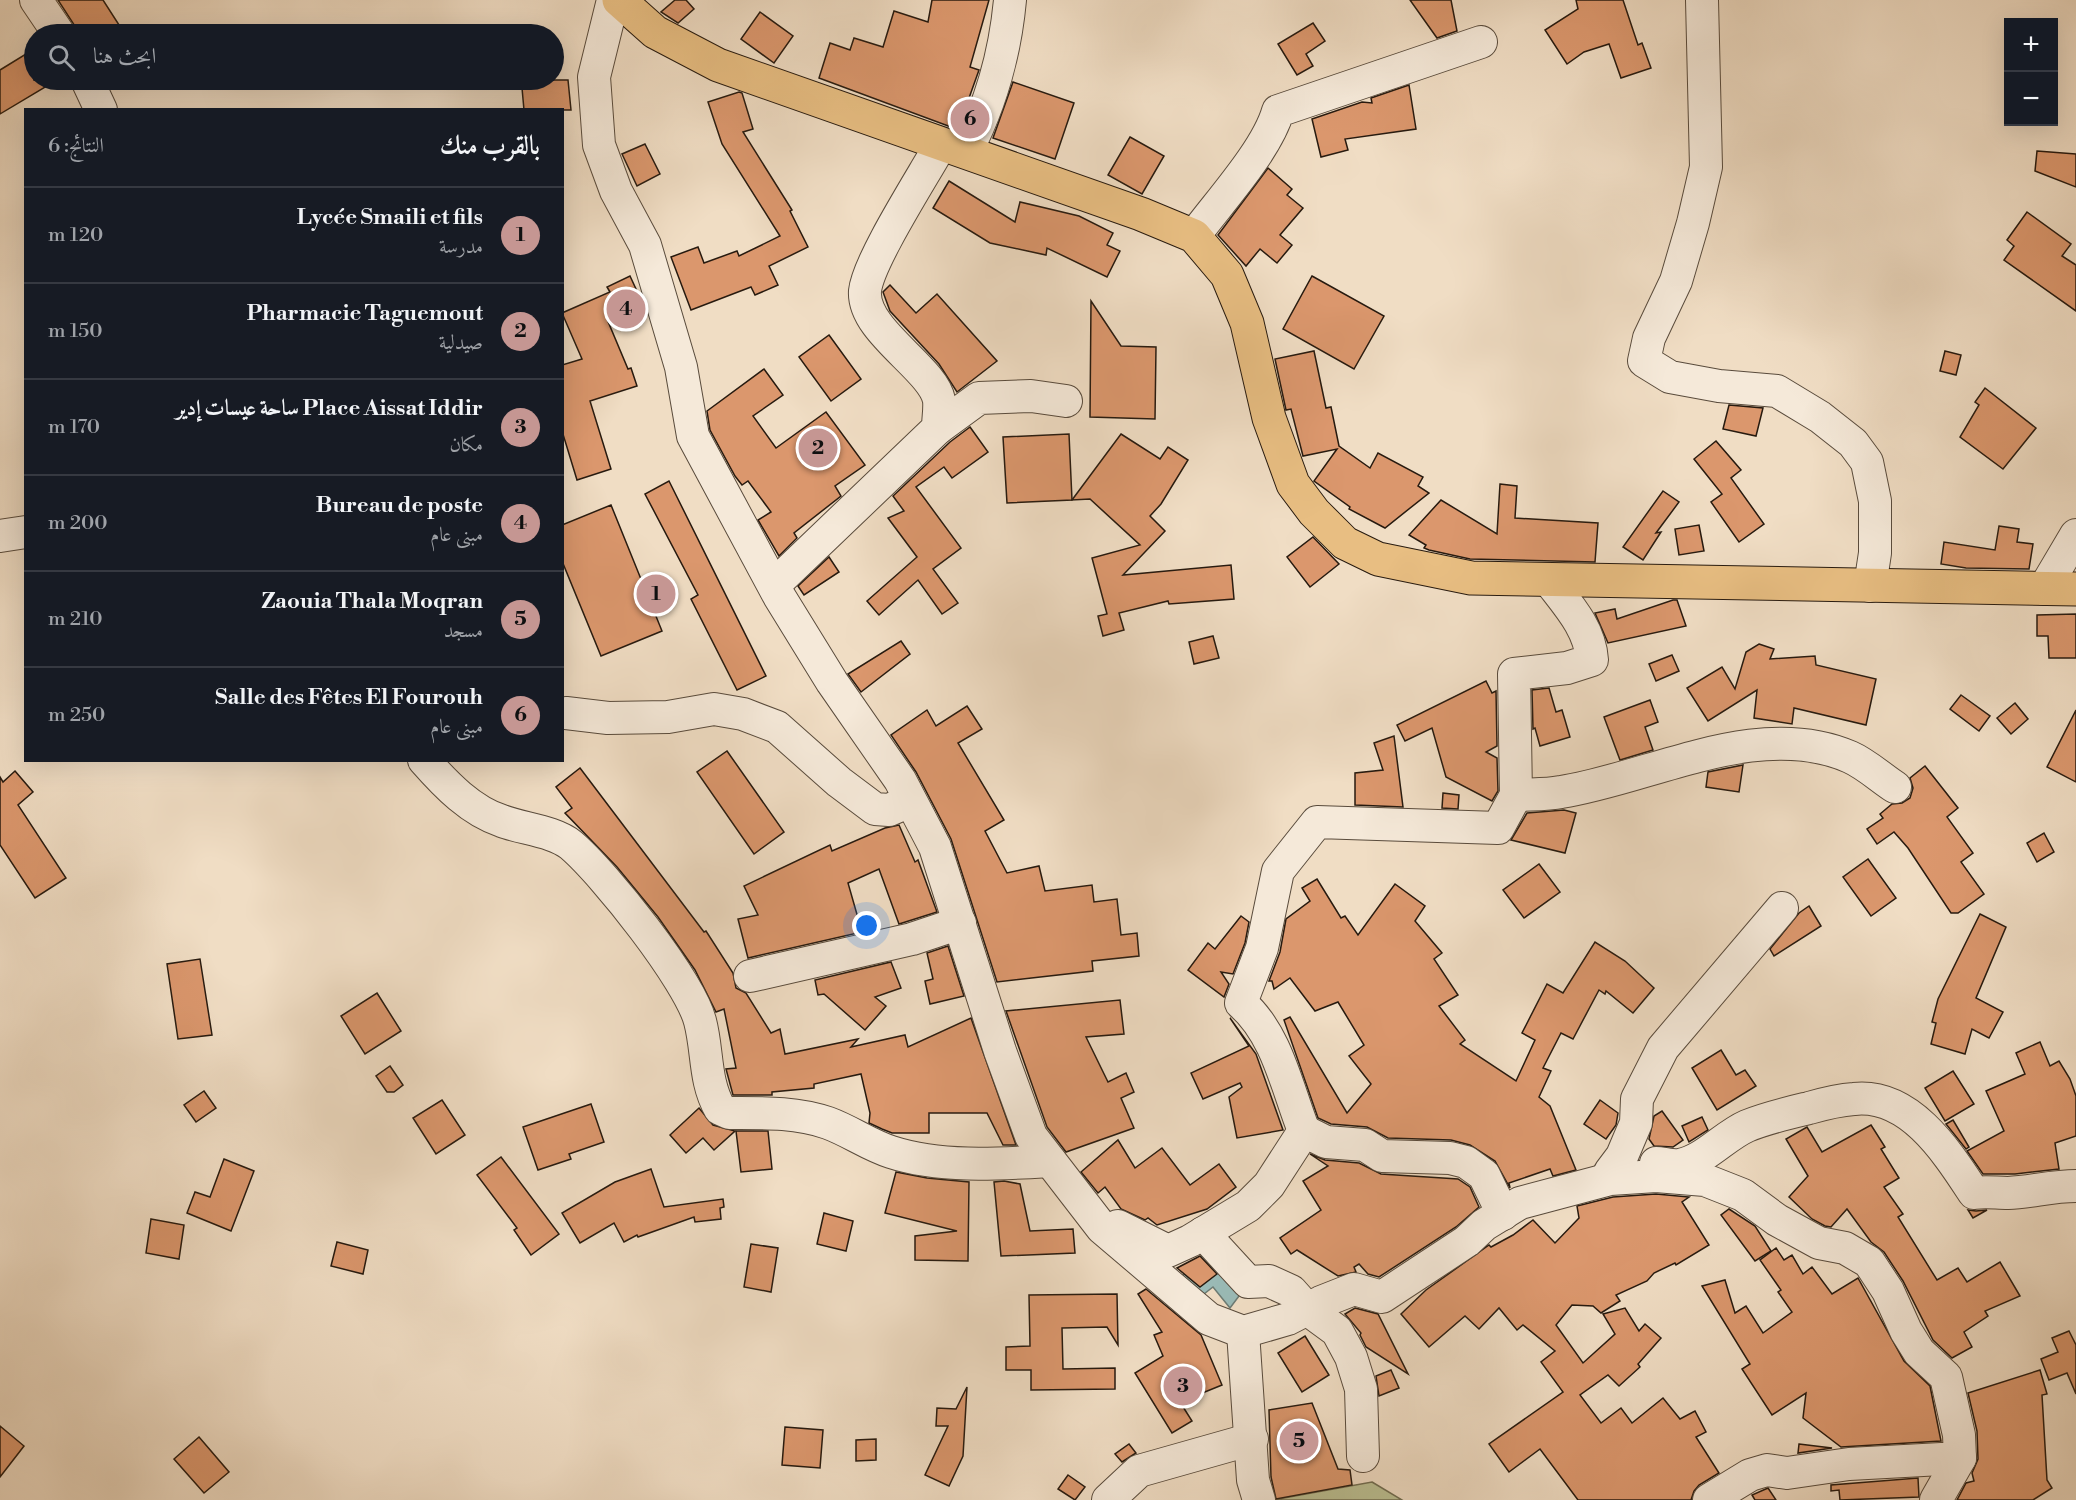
<!DOCTYPE html>
<html lang="ar">
<meta charset="utf-8">
<style>
:root{--surface:#171b24;--page:#20242c;--text:#f1f3f6;--muted:#9ea1a6;--line:#363941;--accent:#c59692}
body{margin:0;font-family:"Libre Bodoni",Amiri,serif;background:var(--page);color:var(--text);direction:rtl}
.controls{position:absolute;right:18px;top:18px;display:grid;overflow:hidden;border-radius:0px;box-shadow:0 6px 24px #0002}
.controls button{width:54px;height:54px;display:grid;place-items:center;padding:0;border:0;border-bottom:2px solid var(--line);background:var(--surface);color:var(--text);font:30px sans-serif}
.you{position:absolute;left:867px;top:926px;width:21px;height:21px;margin:-15px;border:4px solid #fff;border-radius:50%;background:#1a73e8;box-shadow:0 0 0 9px #1a73e833}
.badge{display:grid;place-items:center;width:39px;height:39px;border-radius:50%;background:var(--accent);color:#111;font-size:20px;font-weight:700}
.pin{position:absolute;translate:-50% -50%;border:3px solid #fff;box-shadow:0 2px 6px #0006}
.list{margin:0;padding:0;list-style:none}
h2{display:flex;justify-content:space-between;align-items:center;height:78px;margin:0;padding:0 24px;font-size:26px}
h2 small{font-size:20px;font-weight:400;color:var(--muted)}
.list li{display:grid;grid-template-columns:39px 1fr auto;gap:18px;align-items:center;box-sizing:border-box;height:96px;padding:0 24px;border-top:2px solid var(--line)}
.list b{display:block;font-size:22px;white-space:nowrap}
.list p{margin:0;font-size:20px;white-space:nowrap;color:var(--muted)}
.list em{font-size:20px;font-style:normal;color:var(--muted)}
.icon{flex:none;width:33px;height:33px;fill:none;stroke:currentColor;stroke-width:2;stroke-linecap:round;stroke-linejoin:round}
.map{position:relative;flex:none;width:2076px;height:1500px;overflow:hidden;direction:ltr}
.search{position:absolute;background:var(--surface);box-shadow:0 6px 24px #0002;left:24px;top:24px;width:540px;height:66px;display:flex;align-items:center;gap:15px;box-sizing:border-box;padding:0 21px;border-radius:33px;color:var(--muted);font-size:22px}
.panel{position:absolute;background:var(--surface);box-shadow:0 6px 24px #0002;left:24px;top:108px;width:540px;height:654px;border-radius:0px;direction:rtl}
.map>svg:first-child{display:block}
.green{fill:#bbc093;stroke:#716d51;stroke-width:1.5}
.water{fill:#9abbb7;stroke:#6c7b74;stroke-width:1.5}
.building{fill:#db976d;stroke:#271a0f;stroke-width:1.5}
.lines{fill:none;stroke-linecap:round;stroke-linejoin:round}
.minor-casing{stroke:#594b3c;stroke-width:34}
.major-casing{stroke:#271a0f;stroke-width:35}
.minor{stroke:#f5e9d9;stroke-width:32}
.major{stroke:#e8be82;stroke-width:33}
</style>
<div class="map">
<svg width="2076" height="1500" viewBox="0 0 2076 1500">
<rect width="100%" height="100%" fill="#f0ddc4"/>
<filter id="stains"><feTurbulence type="fractalNoise" baseFrequency=".00333" numOctaves="4"/><feColorMatrix values="0 0 0 0 .2 0 0 0 0 .09 0 0 0 0 .02 0 0 0 .5 -.17"/></filter>
<radialGradient id="worn" r=".72"><stop offset=".6" stop-color="#630" stop-opacity="0"/><stop offset="1" stop-color="#630" stop-opacity=".3"/></radialGradient>
<path class="green" d="M1372 1482 1402 1500H1273Z"/>
<path class="water" d="M1207 1251 1245 1288 1230 1308 1213 1287 1200 1297 1179 1279Z"/>
<g class="building">
<path d="M58 0H103L121 28 111 34H80Z"/>
<path d="M675 0H686L694 9 678 23 661 12Z"/>
<path d="M932 0H989L970 67 979 70 959 126 952 124 951 127 819 78 830 43 850 50 854 38 883 47 894 11 928 22Z"/>
<path d="M1410 0H1451L1457 31 1437 38Z"/>
<path d="M1576 0H1623L1638 45 1642 43 1651 68 1621 78 1609 44 1584 52 1567 64 1545 30 1578 9Z"/>
<path d="M760 12 793 36 774 63 741 39Z"/>
<path d="M1313 23 1325 41 1306 54 1313 66 1297 75 1278 44Z"/>
<path d="M34 49V80H57L0 114V70Z"/>
<path d="M540 80H568L571 110H524L522 88 541 86Z"/>
<path d="M1013 82 1074 103 1055 159 993 138Z"/>
<path d="M1409 85 1416 129 1345 139 1348 150 1321 157 1312 119 1362 102 1372 103 1371 98Z"/>
<path d="M739 92 742 93 753 129 743 132 792 210 790 211 808 247 769 266 778 285 755 295 751 287 691 310 671 257 698 247 704 263 737 251 739 256 780 236 722 144 708 102Z"/>
<path d="M1130 137 1164 156 1142 194 1108 175Z"/>
<path d="M645 144 660 174 637 186 622 154Z"/>
<path d="M2037 151 2076 154V187L2035 171Z"/>
<path d="M1268 168 1292 189 1287 195 1303 208 1280 235 1292 245 1277 263 1260 249 1246 266 1218 235Z"/>
<path d="M949 181 1015 222 1020 202 1079 216 1113 233 1107 245 1120 251 1107 277 1047 248 1046 255 990 243 933 208Z"/>
<path d="M2027 212 2071 244 2062 256 2076 265V311L2004 260 2014 246 2007 240Z"/>
<path d="M630 276 642 302 607 319 628 369 631 368 637 386 590 401 611 469 577 480 562 431V365L582 359 562 313 610 292 607 287Z"/>
<path d="M1312 276 1384 316 1354 369 1283 329Z"/>
<path d="M890 285 916 313 937 294 997 361 957 392 939 364 890 311 883 292Z"/>
<path d="M1091 301 1121 346 1156 347 1155 419 1090 417Z"/>
<path d="M829 335 861 379 831 401 799 357Z"/>
<path d="M1314 351 1326 408 1331 407 1339 446 1370 468 1378 453 1423 477 1418 486 1429 493 1385 528 1349 509 1350 507 1314 481 1337 449 1303 456 1291 409 1286 410 1275 359Z"/>
<path d="M1945 351 1961 355 1956 375 1940 371Z"/>
<path d="M764 369 783 395 753 416 776 448 826 412 865 465 835 486 841 496 794 533 797 538 779 556 758 520 771 512 748 481 742 485 735 476 710 430 707 411Z"/>
<path d="M1985 388 2036 428 2003 469 1960 437 1979 405 1975 402Z"/>
<path d="M1729 405 1763 408 1756 436 1723 429Z"/>
<path d="M970 427 988 452 952 478 944 467 916 487 961 548 933 569 958 603 942 614 918 580 879 615 867 601 917 557 888 518 904 511 893 496 950 442Z"/>
<path d="M1069 434 1072 500 1007 503 1003 437Z"/>
<path d="M1121 434 1160 459 1168 447 1188 460 1161 504 1150 516 1165 531 1123 575 1231 565 1234 599 1169 604 1168 601 1119 613 1124 630 1103 636 1098 616 1107 614 1092 558 1140 545 1090 499 1072 500Z"/>
<path d="M1716 441 1741 470 1731 478 1764 524 1739 542 1711 502 1722 494 1694 459Z"/>
<path d="M669 481 766 676 737 690 691 599 698 595 645 494Z"/>
<path d="M1500 484 1517 486 1515 518 1598 523 1595 562 1470 559 1429 550 1424 548 1426 545 1409 535 1441 500 1497 534Z"/>
<path d="M1663 491 1679 502 1656 533 1661 532 1643 560 1623 547Z"/>
<path d="M611 505 662 631 601 656 562 561V525Z"/>
<path d="M1699 525 1704 551 1679 555 1675 529Z"/>
<path d="M1999 526 2019 529 2017 542 2033 544 2029 569 1966 568 1941 564 1944 542 1995 550Z"/>
<path d="M1313 537 1339 564 1310 587 1287 557Z"/>
<path d="M829 557 839 572 804 595 798 586Z"/>
<path d="M1673 600H1677L1686 626 1608 643 1595 613 1615 609 1617 619Z"/>
<path d="M2076 614V658H2049L2048 636H2037V615Z"/>
<path d="M1213 636 1219 658 1194 664 1189 642Z"/>
<path d="M901 641 910 654 861 692 848 674Z"/>
<path d="M1759 644 1774 649 1770 659 1815 656 1816 665 1876 679 1866 725 1794 708 1792 724 1754 718 1757 690 1708 721 1687 688 1722 667 1735 689 1746 652Z"/>
<path d="M1672 655 1679 671 1656 681 1649 664Z"/>
<path d="M1486 681 1492 693 1496 691 1497 746 1486 752 1497 758 1498 791 1492 801 1446 777 1432 728 1405 741 1397 725Z"/>
<path d="M1549 688 1556 712 1562 710 1570 737 1540 746 1535 728 1533 729 1532 690Z"/>
<path d="M1961 695 1990 716 1979 731 1950 709Z"/>
<path d="M1650 700 1658 722 1645 727 1653 750 1620 760 1604 717Z"/>
<path d="M2015 703 2028 719 2011 734 1997 718Z"/>
<path d="M967 706 982 729 958 743 1004 820 985 831 1007 873 1039 866 1045 891 1092 885 1094 902 1117 899 1121 935 1137 933 1139 956 1092 961 1093 971 997 982 951 839 916 772 891 735 927 710 936 726Z"/>
<path d="M2076 710V782L2047 767Z"/>
<path d="M1394 736 1403 807 1355 805V773L1383 770 1374 743Z"/>
<path d="M727 751 784 832 754 854 697 772Z"/>
<path d="M1743 765 1739 792 1706 787 1708 772Z"/>
<path d="M1925 766 1958 808 1947 817 1973 853 1961 862 1984 894 1958 913H1951L1908 848 1894 832 1877 844 1867 829 1883 818 1880 814 1892 804 1902 803 1910 798 1913 788 1910 778Z"/>
<path d="M580 768 704 932 706 931 733 973 736 988 746 993 771 1033 780 1029 785 1054 858 1039 851 1047 905 1035 908 1047 971 1018 1016 1145H1003L987 1113H929V1133H892L882 1129 869 1123 870 1113 861 1074 814 1084V1088L772 1092V1095H733L726 1069 736 1068 724 1009 716 1012 695 970 658 917 617 867 565 813 572 808 556 787Z"/>
<path d="M15 771 33 792 18 805 66 878 35 898 0 845V777L3 782Z"/>
<path d="M1443 793 1459 795 1458 809 1442 808Z"/>
<path d="M1564 810 1576 813 1565 853 1511 840 1527 813Z"/>
<path d="M899 825 915 862 918 860 937 912 899 924 879 869 848 883 862 932 748 958 738 919 758 915 744 886 830 845 832 851 885 828Z"/>
<path d="M2044 833 2054 852 2037 862 2027 843Z"/>
<path d="M1868 859 1896 898 1871 916 1843 877Z"/>
<path d="M1539 864 1560 892 1524 918 1503 890Z"/>
<path d="M1317 879 1341 918 1345 916 1358 935 1395 884 1425 906 1415 921 1442 953 1434 959 1458 995 1439 1006 1465 1040 1460 1044 1516 1081 1535 1040 1522 1033 1547 984 1563 993 1595 942 1625 961 1654 988 1633 1013 1606 991 1605 994 1599 990 1573 1039 1561 1033 1543 1068 1551 1071 1539 1097 1550 1106 1576 1170 1553 1176 1550 1169 1509 1183 1510 1188 1495 1161 1470 1145 1451 1140 1388 1138 1367 1127 1331 1124 1318 1118 1284 1020 1290 1017 1347 1113 1371 1084 1349 1056 1364 1045 1338 1002 1315 1011 1290 978 1274 989 1272 981H1269L1280 952 1286 919 1310 901 1302 888Z"/>
<path d="M1809 906 1821 926 1774 956 1770 949 1799 913Z"/>
<path d="M1980 914 2006 927 1976 998 2003 1012 1989 1038 1972 1029 1965 1054 1931 1044 1936 1023 1932 1022 1938 999Z"/>
<path d="M1241 916 1249 922 1245 943 1233 974 1221 972 1229 984 1224 997 1188 970 1208 943 1215 949Z"/>
<path d="M948 946 964 996 930 1004 925 981 933 979 927 953Z"/>
<path d="M200 959 212 1035 178 1039 167 964Z"/>
<path d="M891 962 901 988 875 997 886 1006 865 1030 824 994 818 995 815 980Z"/>
<path d="M377 993 401 1031 365 1054 341 1016Z"/>
<path d="M1120 1000 1124 1034 1086 1037 1108 1082 1126 1073 1134 1092 1121 1098 1134 1128 1066 1152 1047 1127 1006 1011Z"/>
<path d="M1230 1018 1256 1054 1283 1130 1237 1138 1229 1097 1242 1087 1240 1083 1203 1099 1191 1073 1249 1046Z"/>
<path d="M2040 1042 2050 1066 2059 1061 2070 1079 2076 1096V1136L2055 1143 2059 1169 2015 1174H1983L1967 1151 2004 1131 1986 1091 2025 1074 2016 1053Z"/>
<path d="M1721 1050 1736 1075 1745 1070 1756 1086 1717 1110 1692 1068Z"/>
<path d="M390 1066 403 1085 394 1092H387L376 1076Z"/>
<path d="M1953 1071 1974 1104 1945 1121 1925 1088Z"/>
<path d="M204 1091 216 1108 196 1122 184 1105Z"/>
<path d="M442 1100 465 1135 436 1154 413 1118Z"/>
<path d="M1600 1100 1618 1113 1616 1125 1606 1139 1584 1124Z"/>
<path d="M591 1104 604 1142 569 1154 571 1159 538 1170 523 1127Z"/>
<path d="M699 1108 713 1125 735 1131 714 1150 703 1138 686 1153 670 1135Z"/>
<path d="M1662 1111 1683 1140 1673 1147 1654 1146 1649 1139 1654 1116Z"/>
<path d="M1702 1117 1708 1130 1689 1142 1682 1126Z"/>
<path d="M1953 1120 1969 1147 1966 1149 1946 1124Z"/>
<path d="M1871 1125 1885 1147 1881 1149 1899 1178 1884 1187 1903 1214 1898 1217 1937 1280 1958 1268 1967 1282 2000 1262 2020 1296 1985 1311 1988 1316 1964 1332 1972 1347 1952 1358 1933 1340 1903 1281 1884 1252 1871 1242 1847 1209 1831 1227 1825 1226 1812 1219 1789 1197 1808 1176 1786 1139 1807 1127 1822 1152Z"/>
<path d="M736 1131H768L772 1169 741 1172Z"/>
<path d="M1118 1140 1135 1168 1162 1148 1190 1185 1219 1164 1236 1187 1207 1209 1157 1225 1148 1218 1145 1220 1121 1209 1105 1187 1098 1193 1081 1172Z"/>
<path d="M1310 1154 1325 1160 1359 1163 1381 1174 1458 1179 1470 1187 1479 1207 1456 1227 1379 1277 1368 1274 1359 1264 1354 1267 1356 1272 1338 1276 1297 1250 1291 1254 1280 1238 1321 1210 1303 1181 1328 1166Z"/>
<path d="M501 1157 559 1234 531 1255 514 1230 517 1228 477 1175Z"/>
<path d="M224 1159 254 1171 231 1231 187 1213 195 1192 210 1197Z"/>
<path d="M651 1169 664 1207 723 1199 724 1207 720 1208 721 1219 695 1222 694 1217 638 1237 637 1235 624 1242 614 1223 580 1243 562 1213 615 1182Z"/>
<path d="M896 1172 927 1178 969 1182 968 1261 915 1260V1236L957 1231 885 1213Z"/>
<path d="M1004 1181 1020 1184 1030 1231 1073 1229 1075 1253 1001 1256 994 1182Z"/>
<path d="M1656 1194 1689 1197 1682 1202 1709 1245 1676 1265 1675 1263 1654 1273 1647 1281 1616 1295 1620 1301 1601 1313 1593 1306 1572 1305 1556 1325 1583 1363 1615 1334 1603 1314 1625 1308 1639 1331 1645 1324 1661 1338 1638 1364 1640 1367 1619 1386 1608 1375 1580 1395 1601 1423 1621 1408 1632 1423 1663 1398 1680 1419 1695 1411 1706 1432 1696 1437 1719 1473 1699 1485 1694 1491 1691 1500H1578L1540 1449 1509 1472 1489 1444 1563 1392 1541 1362 1555 1351 1523 1325 1517 1330 1499 1308 1479 1329 1465 1316 1429 1347 1401 1314 1426 1290 1489 1245 1491 1247 1513 1235 1533 1220 1555 1243 1579 1218 1577 1206 1613 1197Z"/>
<path d="M1729 1209 1755 1226 1771 1251 1755 1261 1721 1215Z"/>
<path d="M1968 1210 1976 1211 1987 1210 1973 1218Z"/>
<path d="M824 1213 853 1221 846 1251 817 1244Z"/>
<path d="M151 1219 184 1225 179 1259 146 1253Z"/>
<path d="M337 1242 368 1250 363 1274 331 1266Z"/>
<path d="M751 1244 778 1248 771 1292 744 1287Z"/>
<path d="M1776 1248 1784 1260 1792 1255 1803 1274 1812 1267 1832 1294 1858 1278 1904 1361 1930 1386 1941 1441 1841 1447 1803 1418 1806 1393 1772 1415 1742 1369 1750 1364 1702 1286 1725 1280 1735 1313 1746 1306 1763 1333 1792 1312 1778 1292 1781 1290 1760 1260Z"/>
<path d="M1200 1256 1217 1274 1200 1287 1177 1268Z"/>
<path d="M1146 1289 1201 1335 1222 1385 1180 1402 1192 1421 1172 1433 1135 1373 1163 1356 1154 1335 1162 1332 1138 1294Z"/>
<path d="M1117 1294 1118 1345 1107 1327 1062 1328 1063 1369 1115 1368V1389L1031 1390V1370H1006V1347L1030 1346 1029 1295Z"/>
<path d="M1355 1308 1378 1314 1408 1374 1366 1347 1360 1335 1361 1333 1345 1314Z"/>
<path d="M2069 1331 2076 1345V1394L2067 1373 2049 1380 2041 1359 2058 1352 2052 1338Z"/>
<path d="M1305 1336 1329 1375 1302 1392 1278 1353Z"/>
<path d="M1391 1370 1399 1388 1379 1396 1376 1376Z"/>
<path d="M2040 1370 2047 1394 2042 1395 2047 1480 2052 1488 2033 1500H1957L1966 1483 1974 1481 1972 1473 1978 1459 1977 1431 1968 1393Z"/>
<path d="M967 1387 963 1456 949 1486 925 1475 948 1426H936L937 1408 956 1409Z"/>
<path d="M1312 1403 1338 1469 1350 1470 1352 1485 1276 1499 1271 1477 1269 1410Z"/>
<path d="M0 1426 24 1446 0 1477Z"/>
<path d="M785 1427 823 1430 820 1468 782 1465Z"/>
<path d="M199 1437 229 1472 204 1493 174 1459Z"/>
<path d="M876 1439V1460L856 1461V1440Z"/>
<path d="M1129 1444 1136 1453 1122 1462 1115 1454Z"/>
<path d="M1799 1444 1832 1448 1798 1453Z"/>
<path d="M1068 1475 1085 1487 1075 1500 1058 1489Z"/>
<path d="M1918 1478 1919 1497 1840 1500 1839 1490 1831 1491V1485Z"/>
<path d="M1768 1488 1776 1500H1755L1752 1495Z"/>
</g>
<g class="lines">
<g class="minor-casing">
<g id="minor">
<path d="M36 0 59 34"/>
<path d="M613 0 594 77 599 145 616 191 645 245 681 367 693 436 779 596 832 682 900 780 935 847 1000 1051 1031 1136 1102 1228 1209 1319 1243 1332 1288 1319 1321 1302 1354 1289 1382 1297 1467 1241 1484 1225 1520 1203 1610 1179 1656 1176 1705 1180 1743 1195 1777 1220 1819 1243 1845 1248 1869 1262 1888 1291 1906 1331 1919 1352 1946 1377 1959 1435 1960 1458 1849 1464 1787 1473 1767 1470 1750 1475 1709 1500"/>
<path d="M1702 0 1706 167 1693 223 1676 281 1649 338 1644 361 1670 377 1719 386 1777 391 1820 417 1853 443 1867 462 1875 501V553L1870 586"/>
<path d="M87 80 101 110"/>
<path d="M966 152C991 104 1005 54 1010 0"/>
<path d="M1194 236C1219 202 1267 150 1278 111L1481 42"/>
<path d="M938 428 979 398 1031 396 1066 401"/>
<path d="M0 536 26 532"/>
<path d="M774 585 938 428C938 419 940 409 939 400 933 368 862 331 865 291 868 261 924 175 941 144"/>
<path d="M2044 589 2076 535"/>
<path d="M566 713 608 718 668 717 714 709 743 714 777 727 839 782 875 809 889 810 910 801"/>
<path d="M424 760C446 785 471 811 502 821 523 829 554 831 571 845 605 874 689 980 700 1021 708 1051 704 1081 720 1109L729 1113C763 1113 796 1112 828 1123 850 1131 869 1145 891 1152 940 1168 999 1164 1050 1161"/>
<path d="M1516 795C1531 794 1546 795 1561 792 1651 778 1759 717 1850 757 1866 764 1881 778 1895 787"/>
<path d="M750 976 912 939 960 923"/>
<path d="M1304 1131C1287 1088 1277 1034 1241 1003L1262 948 1278 871 1317 822 1498 828 1516 795 1514 674 1567 668 1592 660C1590 628 1567 604 1548 579"/>
<path d="M1656 1163C1663 1163 1672 1166 1679 1165 1704 1161 1724 1136 1747 1126 1766 1118 1788 1113 1809 1108 1823 1104 1839 1100 1854 1099 1910 1093 1947 1152 1974 1193 1986 1191 1996 1193 2008 1193 2031 1192 2052 1186 2076 1186"/>
<path d="M1610 1172 1622 1156 1636 1123 1637 1099 1663 1048 1782 908"/>
<path d="M1118 1226 1168 1251 1190 1241 1248 1206 1269 1185 1304 1131 1326 1142 1365 1145 1382 1156 1450 1158 1466 1162 1484 1175 1503 1214"/>
<path d="M1203 1233 1248 1282 1269 1281 1291 1291 1307 1309 1337 1331 1351 1357 1361 1389 1363 1456"/>
<path d="M1243 1332 1253 1480 1259 1500"/>
<path d="M1108 1500 1139 1471 1252 1439"/>
<path d="M1936 1500 1960 1458"/>
</g>
</g>
<g class="major-casing">
<path id="major" d="M619 0 655 32 718 65 1141 214 1194 236 1227 275 1247 323 1269 418 1293 484 1314 512 1345 543 1378 559 1471 578 2076 589"/>
</g>
<use href="#minor" class="minor"/>
<use href="#major" class="major"/>
</g>
<rect width="100%" height="100%" filter="url(#stains)"/>
<rect width="100%" height="100%" fill="url(#worn)"/>
</svg>
<div class="controls">
<button>+</button>
<button>−</button>
</div>
<div class="you"></div>
<div class="pin badge" style="left:656px;top:594px">1</div>
<div class="pin badge" style="left:818px;top:448px">2</div>
<div class="pin badge" style="left:1183px;top:1386px">3</div>
<div class="pin badge" style="left:626px;top:309px">4</div>
<div class="pin badge" style="left:1299px;top:1441px">5</div>
<div class="pin badge" style="left:970px;top:119px">6</div>
<div class="search"><svg class="icon" aria-label="search" viewBox="0 0 24 24"><circle cx="10" cy="10" r="6"/><path d="M15 15l6 6"/></svg>ابحث هنا</div>
<section class="panel">
<h2>بالقرب منك<small>النتائج: 6</small></h2>
<ul class="list">
<li><span class="badge">1</span><div><b>Lycée Smaili et fils</b><p>مدرسة</p></div><em>120 m</em></li>
<li><span class="badge">2</span><div><b>Pharmacie Taguemout</b><p>صيدلية</p></div><em>150 m</em></li>
<li><span class="badge">3</span><div><b>Place Aissat Iddir ساحة عيسات إدير</b><p>مكان</p></div><em>170 m</em></li>
<li><span class="badge">4</span><div><b>Bureau de poste</b><p>مبنى عام</p></div><em>200 m</em></li>
<li><span class="badge">5</span><div><b>Zaouia Thala Moqran</b><p>مسجد</p></div><em>210 m</em></li>
<li><span class="badge">6</span><div><b>Salle des Fêtes El Fourouh</b><p>مبنى عام</p></div><em>250 m</em></li>
</ul>
</section>
</div>
